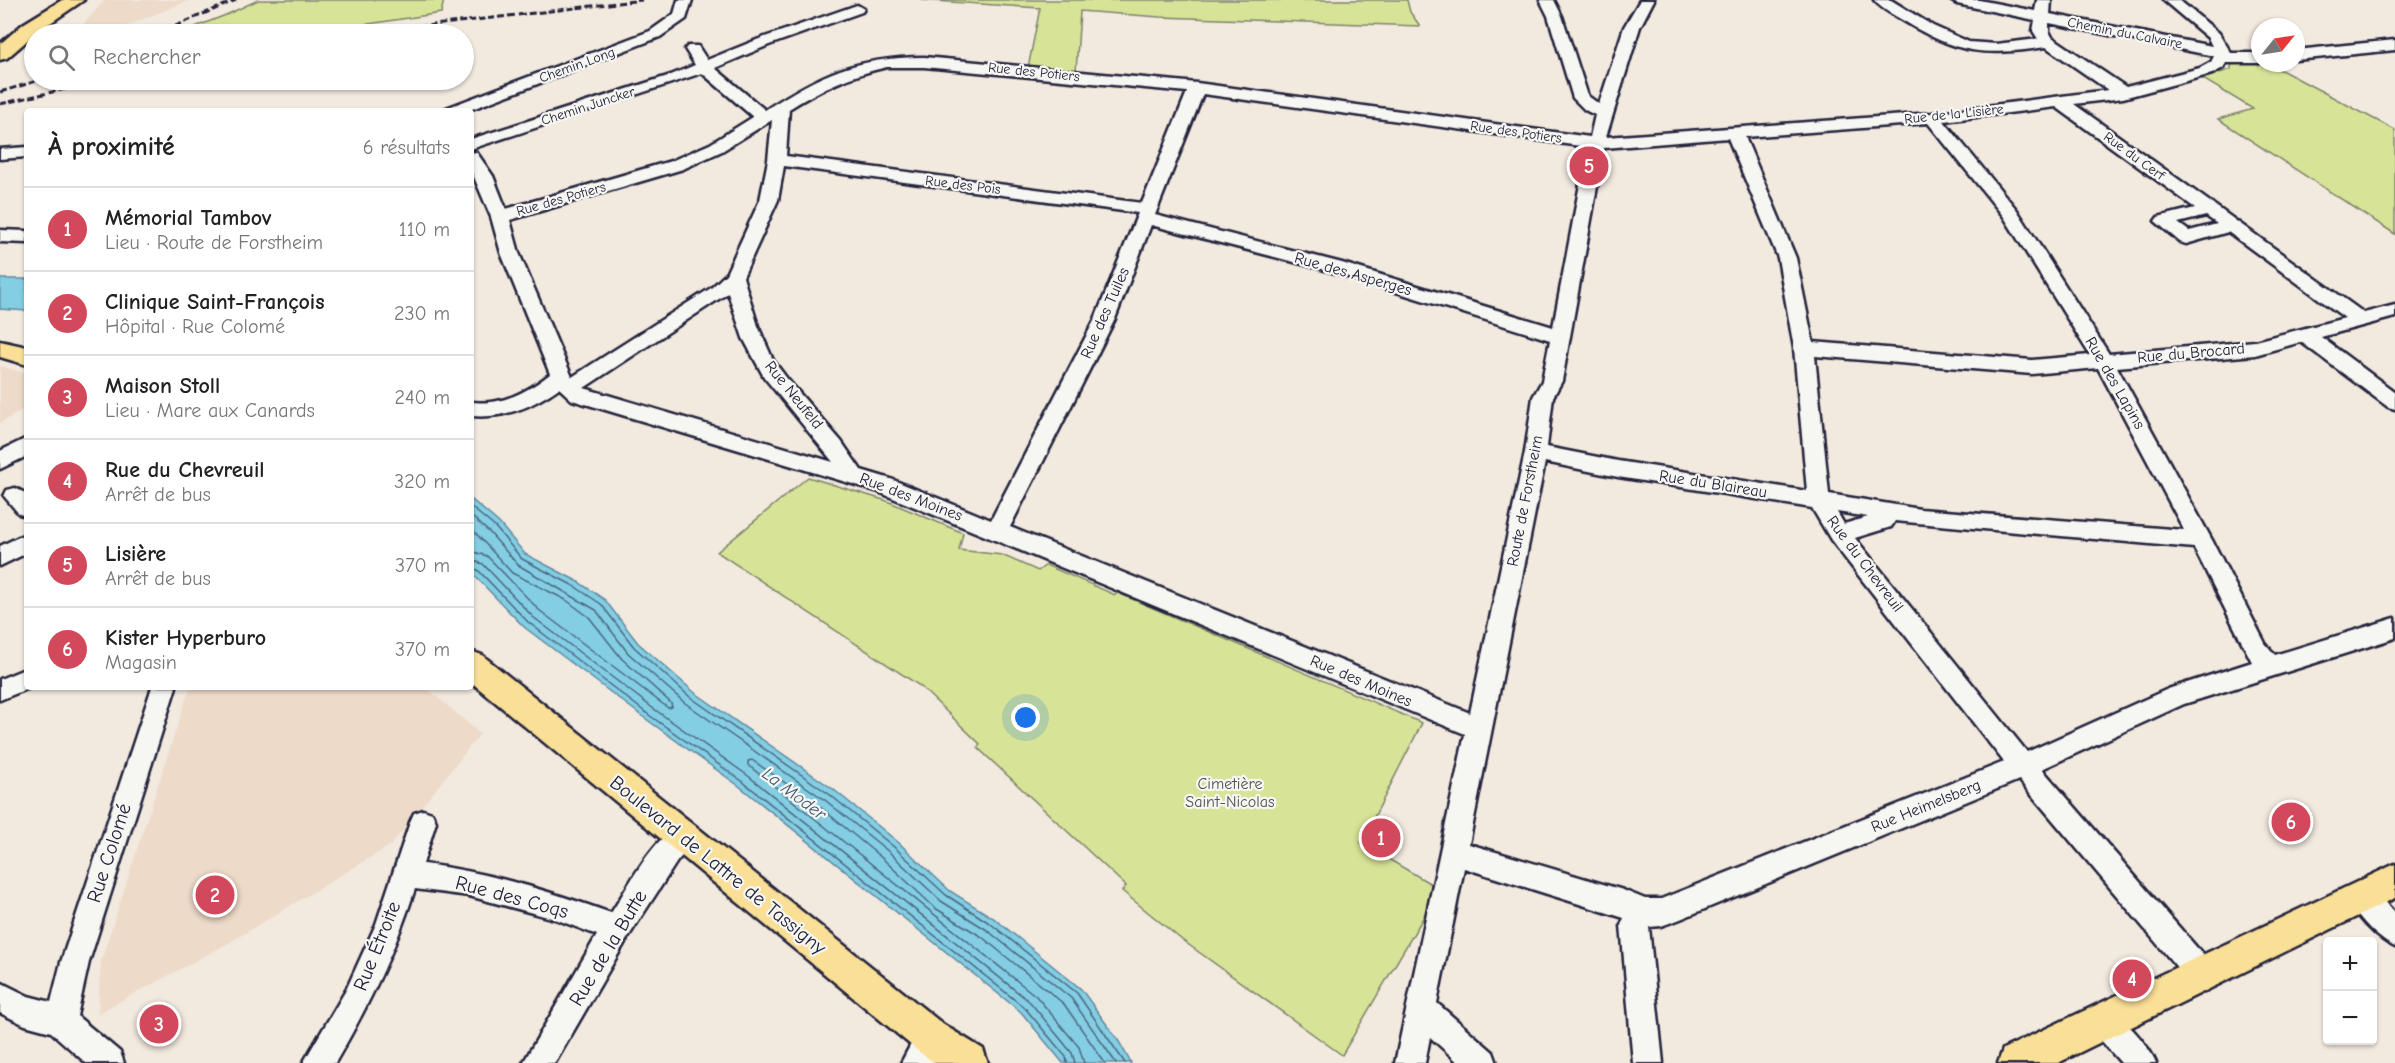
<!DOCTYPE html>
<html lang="fr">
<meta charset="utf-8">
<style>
:root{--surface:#fff;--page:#f2f2f2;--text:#222;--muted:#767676;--line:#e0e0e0;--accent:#d1495b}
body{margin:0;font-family:"Comic Neue",sans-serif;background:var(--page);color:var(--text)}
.controls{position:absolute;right:18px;bottom:18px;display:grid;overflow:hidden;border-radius:6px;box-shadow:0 2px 4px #0004}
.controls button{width:54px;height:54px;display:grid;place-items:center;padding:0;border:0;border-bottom:2px solid var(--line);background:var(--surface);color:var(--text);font:30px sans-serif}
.compass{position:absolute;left:2251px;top:18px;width:54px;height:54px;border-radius:50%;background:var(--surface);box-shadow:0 2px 4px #0004;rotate:60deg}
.you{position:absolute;left:1026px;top:718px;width:21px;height:21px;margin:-15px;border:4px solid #fff;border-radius:50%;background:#1a73e8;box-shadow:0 0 0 9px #1a73e833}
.badge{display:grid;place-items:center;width:39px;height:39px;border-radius:50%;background:var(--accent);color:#fff;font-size:20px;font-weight:700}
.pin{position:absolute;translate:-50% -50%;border:3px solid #fff;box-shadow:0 2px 6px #0006}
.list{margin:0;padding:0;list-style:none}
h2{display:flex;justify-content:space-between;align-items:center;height:78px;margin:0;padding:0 24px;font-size:26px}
h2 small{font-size:20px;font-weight:400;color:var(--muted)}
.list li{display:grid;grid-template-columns:39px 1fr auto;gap:18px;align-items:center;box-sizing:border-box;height:84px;padding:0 24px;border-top:2px solid var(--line)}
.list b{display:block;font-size:22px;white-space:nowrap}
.list p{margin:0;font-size:20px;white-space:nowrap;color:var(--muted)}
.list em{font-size:20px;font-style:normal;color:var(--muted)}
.icon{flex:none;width:33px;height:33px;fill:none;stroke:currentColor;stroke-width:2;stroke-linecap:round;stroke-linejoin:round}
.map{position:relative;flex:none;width:2395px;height:1063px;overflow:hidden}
.search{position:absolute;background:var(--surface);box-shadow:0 2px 4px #0004;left:24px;top:24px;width:450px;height:66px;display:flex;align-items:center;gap:15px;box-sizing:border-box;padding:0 21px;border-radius:33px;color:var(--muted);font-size:22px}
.panel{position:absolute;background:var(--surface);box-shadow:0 2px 4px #0004;left:24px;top:108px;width:450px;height:582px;border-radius:6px}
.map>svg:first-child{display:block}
.built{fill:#eddac8}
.green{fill:#d7e497;stroke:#7c8369;stroke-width:1.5}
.water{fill:#84cee4;stroke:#5d89a0;stroke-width:1.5}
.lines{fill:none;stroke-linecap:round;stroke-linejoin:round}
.shore{stroke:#49677f;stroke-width:1.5}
.minor-casing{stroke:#22223b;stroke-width:5}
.major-casing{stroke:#22223b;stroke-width:5}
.minor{fill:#f6f6f2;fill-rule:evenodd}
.major{fill:#fadf96;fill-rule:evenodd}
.rail{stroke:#22223b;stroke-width:3;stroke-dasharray:7 3;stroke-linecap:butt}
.labels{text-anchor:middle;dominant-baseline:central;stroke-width:4.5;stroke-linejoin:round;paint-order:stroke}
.far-street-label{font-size:14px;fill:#22223b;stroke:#f6f6f2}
.street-label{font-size:16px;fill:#22223b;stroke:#f6f6f2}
.park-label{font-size:16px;fill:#4f5252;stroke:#f6f6f2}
.water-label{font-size:18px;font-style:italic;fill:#3f566e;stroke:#f6f6f2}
.near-street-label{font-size:20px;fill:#22223b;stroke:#f6f6f2}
</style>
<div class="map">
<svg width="2395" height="1063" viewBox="0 0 2395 1063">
<rect width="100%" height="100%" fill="#f2e9df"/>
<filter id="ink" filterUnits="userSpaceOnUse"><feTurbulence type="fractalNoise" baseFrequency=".0167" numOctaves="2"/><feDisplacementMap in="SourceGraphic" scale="12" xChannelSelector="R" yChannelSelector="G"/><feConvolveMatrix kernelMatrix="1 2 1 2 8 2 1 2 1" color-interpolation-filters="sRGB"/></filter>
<g filter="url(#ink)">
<g class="built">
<path d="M105 0H190L107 34H75Z"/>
<path d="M0 366 27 374V407L0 423Z"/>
<path d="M190 687H426L480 734 391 845 225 945 98 1013 101 961Z"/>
</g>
<g class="green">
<path d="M258 0H444L441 13 302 34H177L226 15Z"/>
<path d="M920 0H1407L1410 12 1420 26 1160 17 1080 11 1076 72 1028 68 1040 8Z"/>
<path d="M2233 52 2283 71 2395 130V234L2218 119 2253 109 2203 79 2231 69Z"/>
<path d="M808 477 887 501 963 533 959 550 1002 555 1038 571 1046 565 1115 595 1118 593 1422 723 1361 843 1431 884 1427 911 1342 1055 1182 940 1122 891 1126 886 978 748 980 744 920 686 717 552Z"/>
</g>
<g class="water">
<path d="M0 279H27V311L0 309Z"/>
<path d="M471 499 499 523 525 554 577 581 605 600 638 643 694 692 833 789 898 842 950 891 995 919 1081 989 1118 1040 1131 1063H1063L1021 1012 739 786 646 719 524 627 471 572Z"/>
</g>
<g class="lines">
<g class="shore">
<path d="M471 507 495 527 522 559 574 586 601 604 634 647 690 697 829 794 894 847 946 895 991 924 1077 993 1125 1063"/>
<path d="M471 516 490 533 518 565 596 610 628 653 685 703 825 800 889 852 941 901 987 930 1071 998 1116 1063"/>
<path d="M471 528 512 573 566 600 589 617 622 659 671 703 672 707 668 708 539 610 487 556 471 551"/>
<path d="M471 560 483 564 533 617 654 709 747 775 1030 1002 1072 1053 1075 1063"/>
<path d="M471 568 478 570 528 622 649 715 742 781 1025 1008 1066 1057 1067 1063"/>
<path d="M1084 1063 1079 1047 1036 996 748 765V761L752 760 820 807 883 859 935 908 982 937 1064 1004 1105 1063"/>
</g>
<g class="minor-casing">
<g id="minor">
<path d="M678 0H692L686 19 660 37 467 111H444L446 108 650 31 674 14Z"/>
<path d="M1540 0H1554L1562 16 1588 96 1599 104 1624 27 1640 0H1654L1640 27 1606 137 1932 113 2108 90 2046 47C1984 56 1959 55 1904 21 1894 15 1881 9 1874 0H1891L1933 26 1969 42 1996 44 2038 39 2033 31 2035 20 1957 4 1950 0H1979L2035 11 2037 0H2051L2050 14 2212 46 2208 38 2163 0H2179L2219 33 2231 53H2260V63H2226L2223 68 2212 74 2123 98 2074 104 2364 313 2395 305V317L2321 337 2395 392V409L2388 407 2301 342 2255 355 2117 367 2212 540 2265 643 2275 655 2395 618V638L2184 704 2042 769 2211 964 2215 974 2211 984 2201 988 2191 984 2019 780 1678 920 1661 926 1649 927 1663 1063H1633L1621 925 1624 918 1464 868 1437 1003 1493 1052 1497 1063H1459L1430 1037 1425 1063H1395L1465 734 876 491 572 400 559 388C532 407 504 419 471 416V402C502 405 526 393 550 374L501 253 491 217 471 170V152L477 153 493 176 506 209 671 161 710 144 753 117 702 73 471 149V139L671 75 695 65 685 49 688 46H698L707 60 759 39 857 5 864 9 862 12 769 45 715 68 765 110C822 73 855 58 924 57L1197 83 1590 137 1595 115 1585 110 1573 98 1548 16ZM2049 23 2214 56 2211 62 2200 68 2126 87 2052 37 2049 31ZM887 67H924L1187 92 1142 203 786 156 789 109C820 89 851 75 887 67ZM1203 94 1587 147 1553 327 1342 263 1155 215ZM2056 107 2195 208 2158 217 2155 221 2180 242 2186 244 2228 232 2345 318 2255 341 2109 354 2017 210 1944 121ZM772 120 768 160 760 200 726 274 711 288 572 377 519 253 510 220 683 169 722 151ZM1928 123 2004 217 2090 355 2032 360 1813 342 1796 258 1745 137ZM1728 138 1778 258 1794 348 1807 491 1618 461 1547 447 1553 397 1562 381 1604 148ZM784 166 1138 213 1095 319 991 520 891 479 861 470 841 441 788 380 773 360 758 326 743 277 778 200ZM2206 216 2217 224 2189 231 2178 223ZM1151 225 1329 271 1550 340 1542 381 1533 397 1525 452 1470 713 1010 527 1115 319ZM728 293 743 338 764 377 833 462 584 388ZM1815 356 2032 374 2098 368 2184 530 1920 509 1829 494ZM1545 462 1618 477 1812 508 1831 540 2004 762 1661 899H1645L1623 890 1469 844ZM1837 512 1868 517 1844 524ZM1895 521 2194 548 2252 662 2168 689 2027 752 1855 538 1891 527Z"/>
<path d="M2395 40V50L2296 60V50Z"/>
<path d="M27 147V157L0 159V149Z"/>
<path d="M0 230 27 231V243L0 242Z"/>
<path d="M27 438V456L0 469V451Z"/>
<path d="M15 488 27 494V516L19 514 4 496 7 490Z"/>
<path d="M27 533V553L0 566V546Z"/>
<path d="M27 668V687H32L0 700V679Z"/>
<path d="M152 687H176L89 962 77 1016 120 1052 124 1063H86L51 1032 25 1025 0 1013V982L28 996 51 1002 61 962Z"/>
<path d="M423 810 432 813 436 822 423 864C488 872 549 891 611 913 628 888 653 835 682 825L692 828 695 837 692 846 678 860 627 939 555 1063H523L597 935 555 919 469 896 415 889C395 951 368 1007 335 1063H303L346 990 376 924 410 822 414 813Z"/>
<path d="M2361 884 2371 888 2395 913V947C2377 939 2355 915 2347 897L2351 888Z"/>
<path d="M2103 1006C2121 1014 2149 1045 2156 1063H2121L2093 1031 2088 1021 2093 1011Z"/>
<path d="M931 1023 942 1027 946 1038 933 1063H901L920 1027Z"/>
</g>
</g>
<g class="major-casing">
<g id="major">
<path d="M62 0H84L37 32 7 58 0 60V44L23 24Z"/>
<path d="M0 341 27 347V365L0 357Z"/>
<path d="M471 651 482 655 944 1025 983 1049 988 1063H935L918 1051 471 682Z"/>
<path d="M2395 864V898L2058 1063H1998L2003 1049Z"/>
</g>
</g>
<use href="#minor" class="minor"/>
<use href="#major" class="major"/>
<g class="rail">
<path d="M157 34 236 0"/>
<path d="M359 34 642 0"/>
<path d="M0 92 40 80"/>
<path d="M0 104 104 80"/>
</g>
</g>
</g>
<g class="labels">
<g class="far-street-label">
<text transform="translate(2125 33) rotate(11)">Chemin du Calvaire</text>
<text transform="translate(577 65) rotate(-20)">Chemin Long</text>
<text transform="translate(1034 72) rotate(6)">Rue des Potiers</text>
<text transform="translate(588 106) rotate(-18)">Chemin Juncker</text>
<text transform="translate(1954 114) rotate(-6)">Rue de la Lisière</text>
<text transform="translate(1516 132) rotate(8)">Rue des Potiers</text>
<text transform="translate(2134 156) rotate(36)">Rue du Cerf</text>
<text transform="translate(963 185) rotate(7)">Rue des Pois</text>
<text transform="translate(561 199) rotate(-16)">Rue des Potiers</text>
</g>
<g class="street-label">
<text transform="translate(1353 274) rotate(16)">Rue des Asperges</text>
<text transform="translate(1105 313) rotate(-66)">Rue des Tuiles</text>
<text transform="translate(2191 353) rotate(-5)">Rue du Brocard</text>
<text transform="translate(2115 383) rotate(60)">Rue des Lapins</text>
<text transform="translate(794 395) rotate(51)">Rue Neufeld</text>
<text transform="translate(1713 484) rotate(9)">Rue du Blaireau</text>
<text transform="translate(911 497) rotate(21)">Rue des Moines</text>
<text transform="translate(1525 501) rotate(-79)">Route de Forstheim</text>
<text transform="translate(1865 564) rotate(53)">Rue du Chevreuil</text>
<text transform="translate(1361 681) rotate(23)">Rue des Moines</text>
<text transform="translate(1926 806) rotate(-22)">Rue Heimelsberg</text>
</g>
<g class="park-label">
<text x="1230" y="784">Cimetière<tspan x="1230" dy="18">Saint-Nicolas</tspan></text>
</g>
<g class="water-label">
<text transform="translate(794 794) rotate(37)">La Moder</text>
</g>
<g class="near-street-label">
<text transform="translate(109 853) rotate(-72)">Rue Colomé</text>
<text transform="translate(718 865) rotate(39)">Boulevard de Lattre de Tassigny</text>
<text transform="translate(512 897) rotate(15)">Rue des Coqs</text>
<text transform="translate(377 946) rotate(-68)">Rue Étroite</text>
<text transform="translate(608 948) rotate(-59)">Rue de la Butte</text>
</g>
</g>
</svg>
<div class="controls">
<button>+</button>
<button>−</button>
</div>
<svg class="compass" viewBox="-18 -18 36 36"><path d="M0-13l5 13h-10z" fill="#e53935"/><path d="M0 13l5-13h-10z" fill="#767676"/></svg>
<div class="you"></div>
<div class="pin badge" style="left:1381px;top:838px">1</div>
<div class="pin badge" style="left:215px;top:895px">2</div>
<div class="pin badge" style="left:159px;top:1024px">3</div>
<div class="pin badge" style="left:2132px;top:979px">4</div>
<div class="pin badge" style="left:1589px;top:166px">5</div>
<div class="pin badge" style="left:2291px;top:822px">6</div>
<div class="search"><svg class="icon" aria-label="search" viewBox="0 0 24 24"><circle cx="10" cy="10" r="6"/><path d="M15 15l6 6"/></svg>Rechercher</div>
<section class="panel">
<h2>À proximité<small>6 résultats</small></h2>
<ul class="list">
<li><span class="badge">1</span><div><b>Mémorial Tambov</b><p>Lieu · Route de Forstheim</p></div><em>110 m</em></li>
<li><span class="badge">2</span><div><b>Clinique Saint-François</b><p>Hôpital · Rue Colomé</p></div><em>230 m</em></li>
<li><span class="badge">3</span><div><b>Maison Stoll</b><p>Lieu · Mare aux Canards</p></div><em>240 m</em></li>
<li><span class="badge">4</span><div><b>Rue du Chevreuil</b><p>Arrêt de bus</p></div><em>320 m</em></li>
<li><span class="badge">5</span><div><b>Lisière</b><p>Arrêt de bus</p></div><em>370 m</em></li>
<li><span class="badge">6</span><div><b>Kister Hyperburo</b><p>Magasin</p></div><em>370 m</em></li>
</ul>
</section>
</div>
